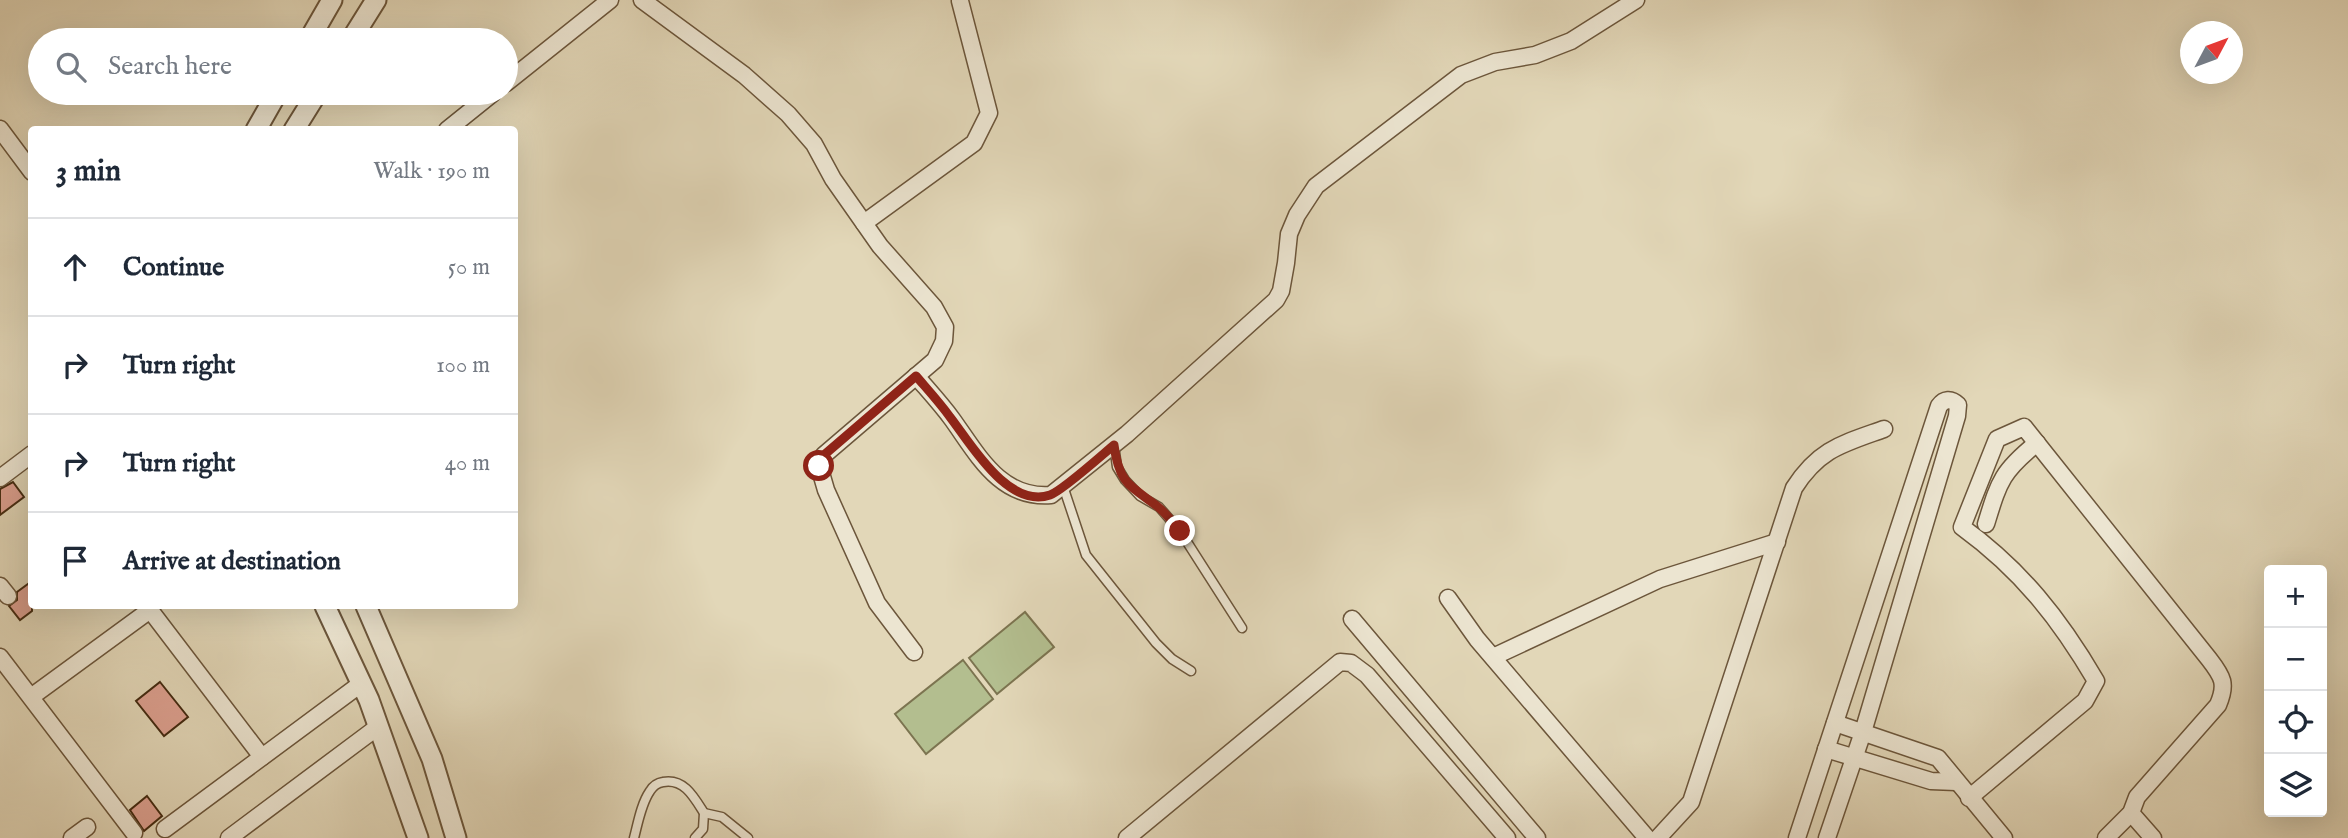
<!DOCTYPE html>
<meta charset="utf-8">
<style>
:root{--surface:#fff;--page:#f2f2f3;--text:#1f2937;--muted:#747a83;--line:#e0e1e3}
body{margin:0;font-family:"IM FELL English",serif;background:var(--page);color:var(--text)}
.controls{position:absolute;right:21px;bottom:21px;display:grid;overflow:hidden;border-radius:7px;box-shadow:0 7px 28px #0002}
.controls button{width:63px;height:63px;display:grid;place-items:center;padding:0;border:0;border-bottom:2px solid var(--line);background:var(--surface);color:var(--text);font:35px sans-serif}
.compass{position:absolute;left:2180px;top:21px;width:63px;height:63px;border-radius:50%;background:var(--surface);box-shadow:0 7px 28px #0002;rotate:49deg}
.stop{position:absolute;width:21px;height:21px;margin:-16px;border:5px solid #8f2418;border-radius:50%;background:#fff}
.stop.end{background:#8f2418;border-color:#fff;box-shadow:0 2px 7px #0008}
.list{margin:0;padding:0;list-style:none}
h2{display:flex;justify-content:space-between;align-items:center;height:91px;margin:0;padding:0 28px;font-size:30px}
h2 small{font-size:23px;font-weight:400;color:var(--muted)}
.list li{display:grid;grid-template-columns:46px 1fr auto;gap:21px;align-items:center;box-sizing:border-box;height:98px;padding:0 28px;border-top:2px solid var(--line)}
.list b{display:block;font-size:26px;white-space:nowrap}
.list em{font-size:23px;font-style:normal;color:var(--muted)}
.icon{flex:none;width:38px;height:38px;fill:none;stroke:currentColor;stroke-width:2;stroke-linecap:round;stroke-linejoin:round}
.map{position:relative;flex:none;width:2348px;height:838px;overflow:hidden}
.search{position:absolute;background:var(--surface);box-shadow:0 7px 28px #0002;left:28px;top:28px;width:490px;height:77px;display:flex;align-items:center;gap:18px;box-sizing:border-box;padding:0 24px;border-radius:38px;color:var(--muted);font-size:26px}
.panel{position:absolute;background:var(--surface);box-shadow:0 7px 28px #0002;left:28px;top:126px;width:490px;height:483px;border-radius:7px}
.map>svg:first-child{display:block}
.green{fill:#b3be8f;stroke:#7c7450;stroke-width:2}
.building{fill:#dda191;stroke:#442b11;stroke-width:2}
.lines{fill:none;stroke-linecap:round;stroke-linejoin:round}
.service-casing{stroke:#6c563b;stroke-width:11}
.minor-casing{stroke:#6c563b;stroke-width:19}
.tertiary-casing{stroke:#6c563b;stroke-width:23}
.service{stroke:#ece5d1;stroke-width:8}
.minor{stroke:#ece5d1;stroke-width:16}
.tertiary{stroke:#ece5d1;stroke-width:19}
.route{stroke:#8f2418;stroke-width:9}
</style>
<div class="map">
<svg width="2348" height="838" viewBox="0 0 2348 838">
<rect width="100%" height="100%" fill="#e2d7b8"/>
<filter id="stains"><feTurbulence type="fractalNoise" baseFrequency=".00286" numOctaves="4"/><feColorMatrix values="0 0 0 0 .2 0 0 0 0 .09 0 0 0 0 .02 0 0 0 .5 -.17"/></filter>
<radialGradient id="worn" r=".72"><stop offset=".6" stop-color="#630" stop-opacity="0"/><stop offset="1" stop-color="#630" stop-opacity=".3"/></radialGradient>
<g class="green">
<path d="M1025 612 1054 647 997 694 969 658Z"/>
<path d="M963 660 993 699 926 754 895 714Z"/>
</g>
<g class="building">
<path d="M13 482 24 497 0 515V489Z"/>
<path d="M32 581V611L20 620 9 606 17 600V592Z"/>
<path d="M160 682 188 717 164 736 136 701Z"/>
<path d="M147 796 162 816 144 831 130 810Z"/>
</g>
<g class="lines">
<g class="service-casing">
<g id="service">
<path d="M1114 445 1117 467 1125 480 1140 496 1159 507 1180 531 1242 628"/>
<path d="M1063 486 1086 555 1156 643 1172 659 1191 671"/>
<path d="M704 813 722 817 748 838"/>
<path d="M634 838C638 823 641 804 650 791 653 786 657 783 663 782 684 778 694 797 704 813L703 829 695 838"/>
</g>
</g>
<g class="minor-casing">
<g id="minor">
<path d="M642 0 744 75 788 114 814 144 833 179 880 246 934 307 945 327 944 341 935 360 824 455 819 466 826 490 877 603 914 652"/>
<path d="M506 83 610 0"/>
<path d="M0 129 32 172"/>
<path d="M447 130 493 93"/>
<path d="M864 223 974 143 989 113 960 1"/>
<path d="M916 376C928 390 941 404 952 419 978 455 1000 499 1051 495L1127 434 1276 300 1281 291 1286 263 1289 234 1297 215 1316 186 1461 75 1495 62 1535 55 1571 41 1636 0"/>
<path d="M0 478 32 454"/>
<path d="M1986 524C1999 482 2001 472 2037 443"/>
<path d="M0 586 8 596"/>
<path d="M1448 598 1477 639 1647 838"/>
<path d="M147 606 262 757"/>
<path d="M1352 619 1537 838"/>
<path d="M0 657 134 833"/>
<path d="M1493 657 1660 579 1777 542"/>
<path d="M31 697 150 610"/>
<path d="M1835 723 1938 758 2004 838"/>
<path d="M1826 749 1931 781 1956 782"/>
<path d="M1969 798 2085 701 2096 681C2059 618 2021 570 1962 527L1997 439 2024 427 2209 659C2223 677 2227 684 2218 705L2137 797 2131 813 2106 838"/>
<path d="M2131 813 2153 838"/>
<path d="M165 829 362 683"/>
<path d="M72 838 87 827"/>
<path d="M229 838 379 726"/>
<path d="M1127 838 1340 662 1351 663 1367 675 1507 838"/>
<path d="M1658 838 1691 802 1794 488C1819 449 1842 444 1884 429"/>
<path d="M1797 838 1939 406C1944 399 1951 398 1958 405L1957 416 1863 732 1827 838"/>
</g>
</g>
<g class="tertiary-casing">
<g id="tertiary">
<path d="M309 40 332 0"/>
<path d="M351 40 376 0"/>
<path d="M256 130 277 93"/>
<path d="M294 130 317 93"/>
<path d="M325 606 369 700 418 838"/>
<path d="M366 606 432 759 456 838"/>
</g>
</g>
<use href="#service" class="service"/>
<use href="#minor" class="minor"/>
<use href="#tertiary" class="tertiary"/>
</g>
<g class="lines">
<path class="route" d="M819 466 824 455 916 376C928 390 940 403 950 417 971 444 1008 509 1050 495 1062 491 1102 455 1114 445 1119 483 1129 485 1157 506 1166 513 1173 523 1180 531"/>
</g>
<rect width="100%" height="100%" filter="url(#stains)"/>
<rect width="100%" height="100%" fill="url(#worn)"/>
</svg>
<div class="controls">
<button>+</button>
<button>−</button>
<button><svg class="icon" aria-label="locate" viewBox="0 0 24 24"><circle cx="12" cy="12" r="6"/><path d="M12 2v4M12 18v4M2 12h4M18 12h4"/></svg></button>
<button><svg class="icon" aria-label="layers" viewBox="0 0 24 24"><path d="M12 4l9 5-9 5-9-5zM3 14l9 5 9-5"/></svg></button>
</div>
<svg class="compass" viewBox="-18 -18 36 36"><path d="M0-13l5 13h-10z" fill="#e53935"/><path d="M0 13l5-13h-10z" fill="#747a83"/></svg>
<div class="stop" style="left:819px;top:466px"></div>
<div class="stop end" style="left:1180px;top:531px"></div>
<div class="search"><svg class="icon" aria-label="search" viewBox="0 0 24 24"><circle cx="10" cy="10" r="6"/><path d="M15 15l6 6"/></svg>Search here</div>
<section class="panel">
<h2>3 min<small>Walk · 190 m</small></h2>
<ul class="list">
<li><svg class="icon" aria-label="ahead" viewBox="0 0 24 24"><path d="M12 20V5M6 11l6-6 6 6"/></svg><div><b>Continue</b></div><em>50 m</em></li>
<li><svg class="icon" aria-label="right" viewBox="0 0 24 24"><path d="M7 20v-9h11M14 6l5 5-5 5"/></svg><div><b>Turn right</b></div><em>100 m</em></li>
<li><svg class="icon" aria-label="right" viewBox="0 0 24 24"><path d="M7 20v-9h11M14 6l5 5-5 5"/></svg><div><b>Turn right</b></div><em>40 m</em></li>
<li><svg class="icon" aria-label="arrive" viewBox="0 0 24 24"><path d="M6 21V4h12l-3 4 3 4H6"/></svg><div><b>Arrive at destination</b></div></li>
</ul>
</section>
</div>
